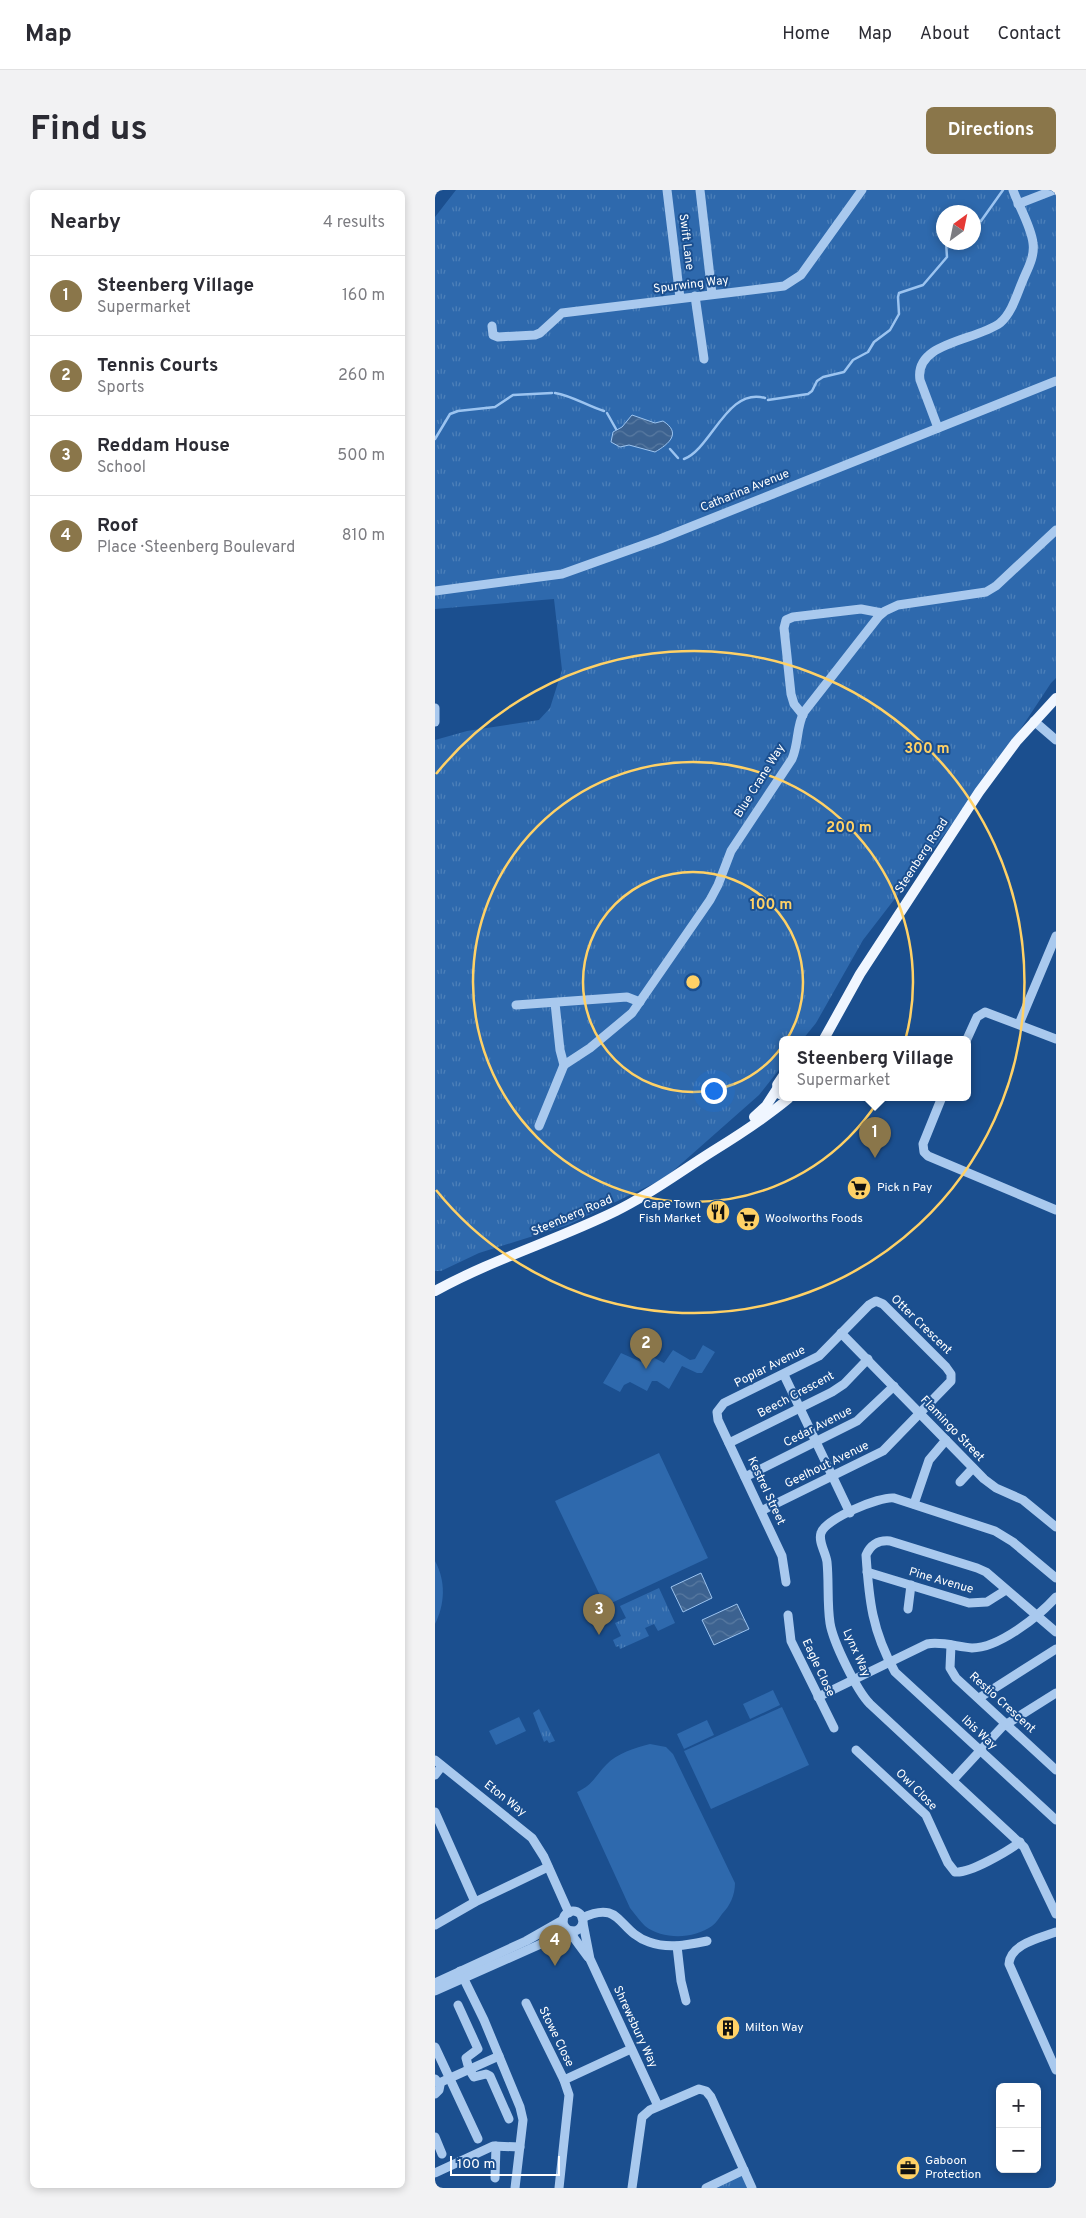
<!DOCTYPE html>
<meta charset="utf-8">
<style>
:root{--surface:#fff;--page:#f2f2f3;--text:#2b2b33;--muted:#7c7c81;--line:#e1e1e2;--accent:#8a764a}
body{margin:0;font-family:Overpass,sans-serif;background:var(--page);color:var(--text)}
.controls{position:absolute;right:15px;bottom:15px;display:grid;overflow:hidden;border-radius:8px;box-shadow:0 2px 8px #0003}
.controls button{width:45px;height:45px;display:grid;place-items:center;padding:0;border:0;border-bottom:1px solid var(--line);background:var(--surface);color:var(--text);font:25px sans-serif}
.compass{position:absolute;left:501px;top:15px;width:45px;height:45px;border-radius:50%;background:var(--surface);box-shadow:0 2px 8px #0003;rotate:33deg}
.scale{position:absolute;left:15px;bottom:12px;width:110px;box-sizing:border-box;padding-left:5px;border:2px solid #fff;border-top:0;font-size:14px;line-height:18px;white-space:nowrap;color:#fff;-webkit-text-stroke:4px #1b4f8f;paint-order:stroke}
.you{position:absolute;left:278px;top:900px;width:18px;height:18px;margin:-12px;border:4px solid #fff;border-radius:50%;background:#1a73e8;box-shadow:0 0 0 8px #1a73e833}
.badge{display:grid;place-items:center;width:32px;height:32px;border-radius:50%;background:var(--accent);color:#fff;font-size:16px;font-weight:700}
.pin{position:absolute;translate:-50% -41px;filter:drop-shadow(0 1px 2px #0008)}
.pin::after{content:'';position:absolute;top:26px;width:18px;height:15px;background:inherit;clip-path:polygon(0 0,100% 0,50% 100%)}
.popup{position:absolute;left:344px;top:846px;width:192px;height:65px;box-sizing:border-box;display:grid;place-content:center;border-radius:8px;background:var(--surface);filter:drop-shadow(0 1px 4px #0005);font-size:16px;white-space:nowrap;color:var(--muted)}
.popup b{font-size:19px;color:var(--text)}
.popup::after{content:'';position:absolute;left:50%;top:100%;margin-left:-10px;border:10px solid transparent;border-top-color:var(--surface)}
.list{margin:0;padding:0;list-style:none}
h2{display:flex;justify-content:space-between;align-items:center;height:65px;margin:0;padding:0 20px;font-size:21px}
h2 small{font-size:16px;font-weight:400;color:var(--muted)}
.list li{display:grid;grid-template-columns:32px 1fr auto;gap:15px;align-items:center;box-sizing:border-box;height:80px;padding:0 20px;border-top:1px solid var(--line)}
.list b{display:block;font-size:19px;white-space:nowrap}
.list p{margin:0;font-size:16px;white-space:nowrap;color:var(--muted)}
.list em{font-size:16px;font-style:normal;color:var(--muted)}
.map{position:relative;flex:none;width:621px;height:1998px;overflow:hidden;border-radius:8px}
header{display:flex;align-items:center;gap:30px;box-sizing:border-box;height:70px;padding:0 25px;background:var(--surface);border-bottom:1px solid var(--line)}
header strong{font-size:24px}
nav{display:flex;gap:28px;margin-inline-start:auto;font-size:18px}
.intro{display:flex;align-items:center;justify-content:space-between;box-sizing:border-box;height:120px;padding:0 30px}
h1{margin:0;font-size:35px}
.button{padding:12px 22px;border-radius:8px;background:var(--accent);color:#fff;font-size:18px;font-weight:700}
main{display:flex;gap:30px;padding:0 30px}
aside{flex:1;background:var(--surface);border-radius:8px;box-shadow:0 2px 8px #0003}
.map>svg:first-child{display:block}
.grass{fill:url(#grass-tufts);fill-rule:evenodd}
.pitch{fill:#2e69ad}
.water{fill:url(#water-waves);stroke:#9cc4f0}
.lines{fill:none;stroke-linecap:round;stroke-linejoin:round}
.stream{stroke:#9cc4f0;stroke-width:2.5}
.minor{stroke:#a9c9ee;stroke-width:9}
.major{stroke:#f0f6ff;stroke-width:10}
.ring{fill:none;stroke:#ffd166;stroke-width:2.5}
.labels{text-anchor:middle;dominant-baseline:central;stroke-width:4;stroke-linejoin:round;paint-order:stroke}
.street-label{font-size:12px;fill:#fff;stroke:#1b4f8f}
.poi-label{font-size:12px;fill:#fff;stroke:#1b4f8f;text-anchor:start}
.centre{fill:#ffd166;stroke:#1b4f8f;stroke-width:2.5}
.ring-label{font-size:15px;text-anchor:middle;font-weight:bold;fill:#ffd166;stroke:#1b4f8f;stroke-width:4;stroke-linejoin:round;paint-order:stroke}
</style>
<header>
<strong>Map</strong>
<nav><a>Home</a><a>Map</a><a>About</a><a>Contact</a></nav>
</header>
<div class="intro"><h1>Find us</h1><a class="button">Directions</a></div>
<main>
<aside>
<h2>Nearby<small>4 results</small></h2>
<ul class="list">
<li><span class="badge">1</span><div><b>Steenberg Village</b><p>Supermarket</p></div><em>160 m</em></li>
<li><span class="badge">2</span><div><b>Tennis Courts</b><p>Sports</p></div><em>260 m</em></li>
<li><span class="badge">3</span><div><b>Reddam House</b><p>School</p></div><em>500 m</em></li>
<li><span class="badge">4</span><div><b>Roof</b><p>Place · Steenberg Boulevard</p></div><em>810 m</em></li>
</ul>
</aside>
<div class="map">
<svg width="621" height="1998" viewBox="0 0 621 1998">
<defs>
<pattern id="grass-tufts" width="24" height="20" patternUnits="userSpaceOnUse" patternTransform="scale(1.25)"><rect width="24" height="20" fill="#2e69ad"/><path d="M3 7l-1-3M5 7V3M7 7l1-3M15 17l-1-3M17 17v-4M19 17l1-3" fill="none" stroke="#4d80b9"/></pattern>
<pattern id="water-waves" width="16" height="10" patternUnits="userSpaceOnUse" patternTransform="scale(1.25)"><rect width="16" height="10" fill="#3c6290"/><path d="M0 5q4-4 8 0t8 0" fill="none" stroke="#597aa1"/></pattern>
</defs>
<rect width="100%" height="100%" fill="#1b4f8f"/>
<g class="grass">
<path d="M21 0H621V488L616 493 556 584 428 750 381 833 368 849H348L347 876 324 905 230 988 133 1035 44 1063 6 1081H0V550L32 541 104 530 115 518 127 480 119 409 0 419V27ZM508 22H538V52H508Z"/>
<path d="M224 1398 240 1433 223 1441 219 1434 210 1438 214 1446 185 1459 184 1456 181 1457 178 1450 186 1446 180 1433 191 1428 185 1416Z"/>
<path d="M104 1519 120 1551 114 1553 112 1550 109 1552 98 1523Z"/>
<path d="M309 1980 317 1998H271Z"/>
</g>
<g class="pitch">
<path d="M268 1155 280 1162 267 1183H262L247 1176 234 1199 222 1191H217L212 1201 195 1192 189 1195 185 1202 168 1193 186 1163 206 1172 212 1164 229 1173 238 1160 255 1170 260 1169Z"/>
<path d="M224 1263 273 1368 170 1416 120 1311Z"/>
<path d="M0 1371C11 1391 10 1414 0 1434Z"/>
<path d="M338 1500 345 1515 315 1529 308 1514Z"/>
<path d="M347 1517 374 1575 276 1619 249 1561Z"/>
<path d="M84 1527 91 1541 61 1555 54 1541Z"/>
<path d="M272 1530 279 1545 249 1559 242 1544Z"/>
<path d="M215 1554 231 1557 238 1564 300 1693C300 1705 295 1716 287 1724 284 1728 281 1733 277 1736 259 1749 228 1750 210 1736 205 1731 200 1724 195 1718L142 1602C158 1595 160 1586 171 1575 182 1563 200 1558 215 1554Z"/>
</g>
<g class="water">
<path d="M197 225 220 233 228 231C247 243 234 254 220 262L194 255 185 257 176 252 178 242 187 237Z"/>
<path d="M266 1383 277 1408 248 1422 236 1397Z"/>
<path d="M302 1414 314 1439 279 1455 267 1430Z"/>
</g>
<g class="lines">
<g class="stream">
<path d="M538 30 546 31 568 0"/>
<path d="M120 203C138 206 152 216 169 221"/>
<path d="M333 210 373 204 377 201 382 191 388 187 409 182 418 170 433 162 439 152 455 140 464 124 463 107 464 103 488 95 512 67 511 52"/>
<path d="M172 223 181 239"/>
<path d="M0 249 15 224 23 221 60 217 78 205 117 203"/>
<path d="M235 259 243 268"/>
<path d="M249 269C277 258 292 197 330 208"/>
</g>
<g class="minor">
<path d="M232 0 245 108"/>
<path d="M265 0 277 104"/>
<path d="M583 14 619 0"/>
<path d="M260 106 269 169"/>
<path d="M57 136 58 145 63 147 100 145 105 143 127 123 349 96 366 85 427 0"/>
<path d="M503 238 485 190C479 152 541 151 565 133 577 123 582 104 588 90 593 78 600 66 598 53 596 36 584 17 578 0"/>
<path d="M0 401 127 384 225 349 621 191"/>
<path d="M0 518V532"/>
<path d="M368 525 359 514 356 504 349 438 351 430 358 427 426 419 447 423"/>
<path d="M599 531 621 550"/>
<path d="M81 815 192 807 205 812"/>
<path d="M584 834 621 746"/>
<path d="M532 849 542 827 550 822 621 849"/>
<path d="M129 875 155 858 197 823 275 710 283 695 296 661 357 569C364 553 361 537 369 522L444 426 450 421 463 415 551 402 561 396 621 340"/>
<path d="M507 907 488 954 489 962 493 966 621 1020"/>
<path d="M104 936 129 875 125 860 120 813"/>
<path d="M406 1143 549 1289 561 1298 588 1310 621 1337"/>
<path d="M349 1185 415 1323"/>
<path d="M294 1253 397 1202 409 1194 433 1169"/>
<path d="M310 1287 422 1231 459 1196"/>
<path d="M525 1292 538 1278"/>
<path d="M479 1314 494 1270 511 1250"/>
<path d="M326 1321 448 1261 516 1191V1184L511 1177 448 1114 441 1111 434 1115 384 1166 289 1213 282 1222 283 1230 347 1366 351 1392"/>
<path d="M432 1382 534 1413 552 1412 571 1400"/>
<path d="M621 1388 578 1352 560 1341 459 1308C445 1306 390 1329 386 1343 383 1352 391 1363 392 1372 394 1392 392 1413 395 1433 398 1452 422 1501 435 1514L589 1657 621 1724"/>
<path d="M473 1419 476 1395"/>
<path d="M353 1425 356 1451 399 1538"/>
<path d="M621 1442 551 1382 542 1378 455 1351C443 1350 436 1354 431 1365 434 1410 437 1441 460 1482L621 1630"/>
<path d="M516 1455 515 1478 521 1488 621 1580"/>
<path d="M383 1507 492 1454C507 1451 522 1457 537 1458 564 1458 604 1426 621 1407"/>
<path d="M544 1508 621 1459"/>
<path d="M421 1560 491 1625 513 1673 520 1682C534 1684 573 1661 585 1652"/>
<path d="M0 1570 97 1648 109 1667 134 1723"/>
<path d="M0 1585 7 1576"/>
<path d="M518 1590 567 1537 621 1503"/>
<path d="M0 1622 40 1712"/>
<circle cx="138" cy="1731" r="10"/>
<path d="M147 1728C187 1709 182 1741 214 1752 233 1759 252 1755 272 1751"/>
<path d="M148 1733 155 1769 223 1916"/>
<path d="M0 1735 40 1712 113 1677"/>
<path d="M137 1741 139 1748 153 1767"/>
<path d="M621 1742C605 1748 575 1754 574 1774L621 1880"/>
<path d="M242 1756 246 1791 251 1811"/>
<path d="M25 1781 49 1830 85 1917 88 1930 80 1998"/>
<path d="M0 1793 91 1751 128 1730"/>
<path d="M0 1801 135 1741"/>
<path d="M91 1813 129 1890 134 1905 124 1998"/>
<path d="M23 1815 43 1859 31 1868 34 1879 39 1887 51 1884 55 1886 74 1929"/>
<path d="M0 1857 43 1949"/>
<path d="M129 1890 196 1859"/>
<path d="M4 1893 64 1866"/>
<path d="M0 1904 4 1900 5 1895 0 1889"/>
<path d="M0 1947 7 1964"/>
<path d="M0 1983 58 1956 85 1957"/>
<path d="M60 1988 61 1956"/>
<path d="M197 1998 207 1927 215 1920 264 1899 271 1901 276 1907 317 1998"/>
<path d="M271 1998 309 1980"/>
</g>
<g class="major">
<path d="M389 849 425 784 544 602 581 552 621 508"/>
<path d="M345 904 342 895 348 886"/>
<path d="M319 927 331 916 342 899"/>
<path d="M0 1101C58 1069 122 1050 181 1021 216 1004 246 981 278 961 304 945 330 928 353 909"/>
</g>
</g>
<g class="ring">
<circle cx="258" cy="792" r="110"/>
<circle cx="258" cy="792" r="220"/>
<path d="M1 584A331 331 0 1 1 1 1000"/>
</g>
<defs>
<g id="supermarket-disc" transform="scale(1.25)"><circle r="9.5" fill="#ffd166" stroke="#1b4f8f"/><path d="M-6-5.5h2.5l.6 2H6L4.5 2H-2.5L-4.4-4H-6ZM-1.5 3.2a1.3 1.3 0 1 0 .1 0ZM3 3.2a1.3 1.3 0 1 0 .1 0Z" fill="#111"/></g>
<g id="restaurant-disc" transform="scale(1.25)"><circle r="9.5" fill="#ffd166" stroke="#1b4f8f"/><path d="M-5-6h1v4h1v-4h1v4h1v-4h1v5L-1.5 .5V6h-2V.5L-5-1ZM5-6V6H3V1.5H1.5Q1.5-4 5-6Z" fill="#111"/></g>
<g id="building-disc" transform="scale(1.25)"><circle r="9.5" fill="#ffd166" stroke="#1b4f8f"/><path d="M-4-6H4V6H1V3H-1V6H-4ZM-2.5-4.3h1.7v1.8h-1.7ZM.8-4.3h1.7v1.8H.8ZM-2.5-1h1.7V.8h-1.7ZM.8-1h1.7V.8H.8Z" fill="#111"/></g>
<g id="office-disc" transform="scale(1.25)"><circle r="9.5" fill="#ffd166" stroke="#1b4f8f"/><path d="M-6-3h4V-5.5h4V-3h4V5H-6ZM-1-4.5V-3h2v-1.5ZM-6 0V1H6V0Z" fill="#111"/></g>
</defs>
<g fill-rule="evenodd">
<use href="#supermarket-disc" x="424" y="998"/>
<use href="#restaurant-disc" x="283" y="1022"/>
<use href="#supermarket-disc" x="313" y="1029"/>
<use href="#building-disc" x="293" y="1838"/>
<use href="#office-disc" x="473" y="1978"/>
</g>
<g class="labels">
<g class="street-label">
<text transform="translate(251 52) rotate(83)">Swift Lane</text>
<text transform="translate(256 95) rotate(-7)">Spurwing Way</text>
<text transform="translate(310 301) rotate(-22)">Catharina Avenue</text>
<text transform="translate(325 591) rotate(-58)">Blue Crane Way</text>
<text transform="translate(487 666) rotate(-57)">Steenberg Road</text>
<text transform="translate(137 1026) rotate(-23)">Steenberg Road</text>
<text transform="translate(486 1135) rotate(44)">Otter Crescent</text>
<text transform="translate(335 1177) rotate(-27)">Poplar Avenue</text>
<text transform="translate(361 1205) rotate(-28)">Beech Crescent</text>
<text transform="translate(383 1237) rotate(-27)">Cedar Avenue</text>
<text transform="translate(517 1239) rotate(46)">Flamingo Street</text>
<text transform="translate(392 1275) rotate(-26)">Geelhout Avenue</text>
<text transform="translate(331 1301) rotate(65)">Kestrel Street</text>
<text transform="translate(506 1391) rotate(16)">Pine Avenue</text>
<text transform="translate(421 1463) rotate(66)">Lynx Way</text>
<text transform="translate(383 1478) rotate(65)">Eagle Close</text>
<text transform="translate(567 1513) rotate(42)">Restio Crescent</text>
<text transform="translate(544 1543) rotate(43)">Ibis Way</text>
<text transform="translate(481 1600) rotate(45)">Owl Close</text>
<text transform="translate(70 1609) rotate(38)">Eton Way</text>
<text transform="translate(200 1837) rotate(65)">Shrewsbury Way</text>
<text transform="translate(121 1847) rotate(64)">Stowe Close</text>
</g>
<g class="poi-label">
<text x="442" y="998">Pick n Pay</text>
<text x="266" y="1015" text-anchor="end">Cape Town<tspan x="266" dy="14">Fish Market</tspan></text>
<text x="330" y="1029">Woolworths Foods</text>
<text x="310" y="1838">Milton Way</text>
<text x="490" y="1971">Gaboon<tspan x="490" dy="14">Protection</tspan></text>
</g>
</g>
<circle cx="258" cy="792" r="8" class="centre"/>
<g class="ring-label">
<text x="492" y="563">300 m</text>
<text x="414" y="642">200 m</text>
<text x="336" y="719">100 m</text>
</g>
</svg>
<div class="controls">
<button>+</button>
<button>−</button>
</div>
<svg class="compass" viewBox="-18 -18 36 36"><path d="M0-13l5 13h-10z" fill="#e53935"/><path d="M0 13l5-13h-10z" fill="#7c7c81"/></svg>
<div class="scale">100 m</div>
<div class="you"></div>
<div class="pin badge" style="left:440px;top:968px">1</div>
<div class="popup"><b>Steenberg Village</b>Supermarket</div>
<div class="pin badge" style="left:211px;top:1179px">2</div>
<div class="pin badge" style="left:164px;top:1445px">3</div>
<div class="pin badge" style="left:120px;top:1776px">4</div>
</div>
</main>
